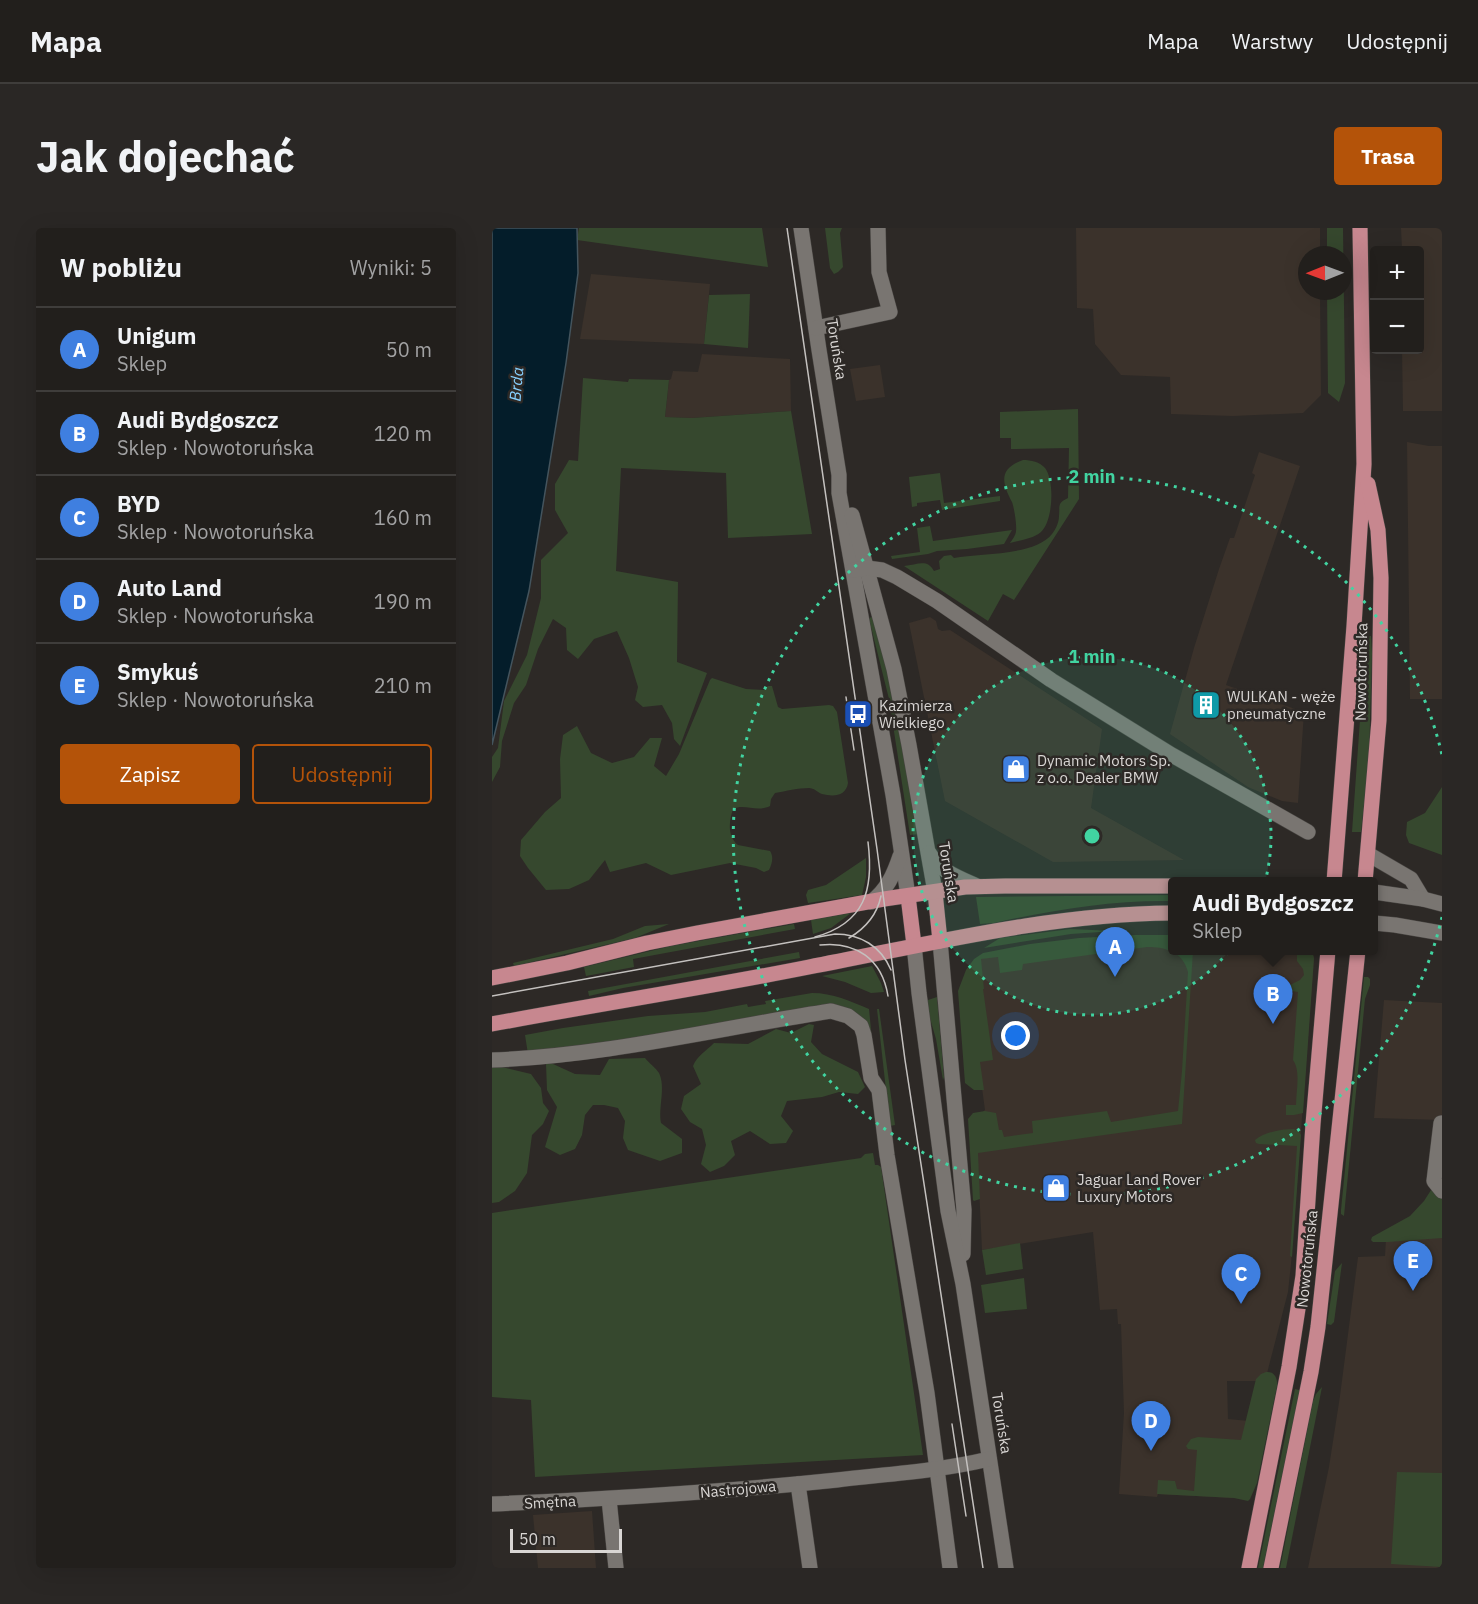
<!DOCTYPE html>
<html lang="pl">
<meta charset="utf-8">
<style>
:root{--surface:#221f1c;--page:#2a2725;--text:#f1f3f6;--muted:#a2a2a3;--line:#3f3d3b;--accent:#b45309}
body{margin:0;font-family:"IBM Plex Sans",sans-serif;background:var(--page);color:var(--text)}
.controls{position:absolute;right:18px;top:18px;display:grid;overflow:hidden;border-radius:6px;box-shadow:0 6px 24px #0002}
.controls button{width:54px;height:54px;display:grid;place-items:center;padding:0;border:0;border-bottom:2px solid var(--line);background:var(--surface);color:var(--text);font:30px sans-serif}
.compass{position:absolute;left:806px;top:18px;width:54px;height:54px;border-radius:50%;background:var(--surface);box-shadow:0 6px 24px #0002;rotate:269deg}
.scale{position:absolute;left:18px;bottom:15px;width:112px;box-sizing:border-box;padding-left:6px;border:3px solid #d9d6d4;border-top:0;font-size:16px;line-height:21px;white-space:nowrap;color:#d9d6d4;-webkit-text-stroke:4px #2d2926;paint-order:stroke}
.you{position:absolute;left:524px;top:808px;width:21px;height:21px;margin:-15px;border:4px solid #fff;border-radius:50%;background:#1a73e8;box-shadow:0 0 0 9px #1a73e833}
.badge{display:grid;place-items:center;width:39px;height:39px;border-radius:50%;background:var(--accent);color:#fff;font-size:20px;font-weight:700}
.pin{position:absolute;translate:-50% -50px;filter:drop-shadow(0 2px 3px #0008)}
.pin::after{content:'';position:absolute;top:32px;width:21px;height:18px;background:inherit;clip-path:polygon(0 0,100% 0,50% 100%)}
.popup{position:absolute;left:676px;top:649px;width:210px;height:78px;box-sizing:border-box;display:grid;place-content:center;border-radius:6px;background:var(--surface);filter:drop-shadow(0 2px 4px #0005);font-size:20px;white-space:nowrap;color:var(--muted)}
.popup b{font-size:22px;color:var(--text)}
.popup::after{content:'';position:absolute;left:50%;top:100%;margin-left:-12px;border:12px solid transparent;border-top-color:var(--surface)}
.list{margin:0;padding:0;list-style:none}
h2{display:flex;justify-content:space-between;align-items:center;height:78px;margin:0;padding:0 24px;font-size:26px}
h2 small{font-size:20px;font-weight:400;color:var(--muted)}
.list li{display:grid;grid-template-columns:39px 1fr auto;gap:18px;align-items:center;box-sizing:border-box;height:84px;padding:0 24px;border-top:2px solid var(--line)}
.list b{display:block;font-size:22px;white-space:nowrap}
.list p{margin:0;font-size:20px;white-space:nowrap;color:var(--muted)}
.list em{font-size:20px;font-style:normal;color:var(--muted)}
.actions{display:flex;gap:12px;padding:18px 24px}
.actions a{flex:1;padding:14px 0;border:2px solid var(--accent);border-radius:6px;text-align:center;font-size:21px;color:var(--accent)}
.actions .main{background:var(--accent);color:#fff}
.map{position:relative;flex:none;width:950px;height:1340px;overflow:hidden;border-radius:6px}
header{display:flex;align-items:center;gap:36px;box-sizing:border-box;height:84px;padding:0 30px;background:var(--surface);border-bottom:2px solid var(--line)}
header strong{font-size:28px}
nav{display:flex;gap:33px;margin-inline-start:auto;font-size:21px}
.intro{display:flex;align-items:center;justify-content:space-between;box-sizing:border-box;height:144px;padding:0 36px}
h1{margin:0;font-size:42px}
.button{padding:15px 27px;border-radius:6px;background:var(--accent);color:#fff;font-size:21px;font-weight:700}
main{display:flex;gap:36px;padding:0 36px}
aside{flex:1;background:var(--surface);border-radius:6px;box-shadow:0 6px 24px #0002}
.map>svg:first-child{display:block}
.built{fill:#3b322b}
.green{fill:#36482e}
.water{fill:#041d2a;stroke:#44545d;stroke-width:1.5}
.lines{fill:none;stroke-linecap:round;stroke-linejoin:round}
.minor-casing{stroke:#484542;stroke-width:16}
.major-casing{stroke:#484542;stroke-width:16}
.minor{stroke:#797571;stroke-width:15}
.major{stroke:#c7878f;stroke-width:15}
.tram{stroke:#c4c1bf;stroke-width:1.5}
.ring{fill:none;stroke:#41d4a1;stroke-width:3;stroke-dasharray:3 6}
.labels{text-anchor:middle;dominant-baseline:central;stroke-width:5;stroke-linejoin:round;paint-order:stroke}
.street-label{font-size:15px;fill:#d9d6d4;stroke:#2d2926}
.poi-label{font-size:15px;fill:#d9d6d4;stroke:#2d2926;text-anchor:start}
.water-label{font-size:16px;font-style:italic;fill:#87d0fe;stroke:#2d2926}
.centre{fill:#41d4a1;stroke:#2d2926;stroke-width:3}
.ring-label{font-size:18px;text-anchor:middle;font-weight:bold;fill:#41d4a1;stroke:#2d2926;stroke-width:5;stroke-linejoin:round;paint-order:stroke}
</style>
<header>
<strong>Mapa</strong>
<nav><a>Mapa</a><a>Warstwy</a><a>Udostępnij</a></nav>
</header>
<div class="intro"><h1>Jak dojechać</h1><a class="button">Trasa</a></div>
<main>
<aside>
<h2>W pobliżu<small>Wyniki: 5</small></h2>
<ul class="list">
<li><span class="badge" style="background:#3f7fe0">A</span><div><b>Unigum</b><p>Sklep</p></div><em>50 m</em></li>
<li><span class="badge" style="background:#3f7fe0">B</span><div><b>Audi Bydgoszcz</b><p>Sklep · Nowotoruńska</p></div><em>120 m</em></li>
<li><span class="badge" style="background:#3f7fe0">C</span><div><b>BYD</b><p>Sklep · Nowotoruńska</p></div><em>160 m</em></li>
<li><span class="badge" style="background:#3f7fe0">D</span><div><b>Auto Land</b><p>Sklep · Nowotoruńska</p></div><em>190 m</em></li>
<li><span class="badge" style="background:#3f7fe0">E</span><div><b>Smykuś</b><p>Sklep · Nowotoruńska</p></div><em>210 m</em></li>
</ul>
<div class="actions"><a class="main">Zapisz</a><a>Udostępnij</a></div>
</aside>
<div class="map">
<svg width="950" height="1340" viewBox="0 0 950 1340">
<rect width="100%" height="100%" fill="#2d2926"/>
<g class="built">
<path d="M584 0H828V27H815V63H828L829 167 811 185 741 188 679 186 678 149 629 147 603 116 601 81 585 80Z"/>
<path d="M909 0H950V183H911L910 122H928V22H910Z"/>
<path d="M99 46 218 56 212 116 88 111Z"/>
<path d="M210 126 298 131 299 183 200 190 173 189 177 152 179 151 181 143 206 144Z"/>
<path d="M388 137 393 169 364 173 358 141Z"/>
<path d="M915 214 937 218H950V471H918Z"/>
<path d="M767 224 808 238 734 457 812 484 806 575 790 573 756 559 678 506 702 420 727 341 738 310H742L763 247 760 245Z"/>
<path d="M438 389 444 393 446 401 450 403 458 402 610 501 599 580 692 632 561 634 453 573 417 395Z"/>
<path d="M680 711V722L820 723 822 730 799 1036 796 1064 773 1153H735L736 1191 757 1193 742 1270 666 1266 665 1269 627 1266 632 1185 629 1096H626L625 1081 608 1082 601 1004 490 1022 484 896 487 887 493 882 475 749 486 729Z"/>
<path d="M892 772 950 775V892L882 890Z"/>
<path d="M950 984V1340H816L837 1239 848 1168 866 1029 893 1028 894 1011Z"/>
<path d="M100 1283 104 1340H46L41 1287Z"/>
</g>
<g class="green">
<path d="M87 0H270L276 39 85 12Z"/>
<path d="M333 0H350L348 5 351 39 346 44 342 46 338 40Z"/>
<path d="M835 0H851L853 155 847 174 836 165 835 63H851V27H835Z"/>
<path d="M258 66 256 120 212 116 217 67Z"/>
<path d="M91 150 136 154 137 151 177 152 173 189 200 190 299 183 320 306 236 310 234 245 129 240 124 343 186 354 185 434 215 445 188 518 182 511 180 495 170 477 151 479 143 472 146 459 137 430 125 403 102 411 86 431 75 422 74 400 61 391 46 421 34 457 22 475 10 513 8 539 0 554V529L6 520 12 473 35 427 49 370V332L76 305 63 282V256L77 232 86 233Z"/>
<path d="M586 181 587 271 522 372 511 366 496 393 412 338C425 337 435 330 442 343L448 341 447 333 452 328 459 327 462 330C488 325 543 328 560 306 564 301 567 294 567 288 568 278 565 275 576 270L577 220 519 221V210H508V184Z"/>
<path d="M531 232C539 232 548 234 553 240 563 253 561 293 549 304 541 311 528 312 518 315 520 312 524 307 524 303 525 297 522 279 520 274 510 255 506 241 531 232Z"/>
<path d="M448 245 452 275 508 268V273L450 282 448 272 425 275V278L420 279 417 249Z"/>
<path d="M438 298 441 313 520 302 512 316 475 321 445 323 436 326 400 331 399 328 428 324 425 300Z"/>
<path d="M379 389 381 390 402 467 427 606 418 607 397 471 377 391Z"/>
<path d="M874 408H879L880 425 877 529 869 604H860Z"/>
<path d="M220 450 254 461 272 462 276 458H280L286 479 290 481 337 477 341 478 345 484 356 555C354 568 342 569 330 566 325 564 322 560 317 560 306 560 294 563 283 565L279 571 278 578C264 585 253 575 241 581 237 593 235 608 246 617L278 623C282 629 280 636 277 642L272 644 264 640 238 635 179 647 154 635 118 644 113 632 97 652 77 661 54 662 36 640 28 628 29 612 53 584 69 570 68 531 71 507 85 498 99 525 120 535 142 529 158 510H170L162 538 174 548 187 526 218 452Z"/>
<path d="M950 559V627L917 615 914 607 915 594 933 585Z"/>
<path d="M374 630V649L370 667 316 675 314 667 316 662 334 657Z"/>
<path d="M680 667V673C620 672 560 682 502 695L488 696 484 669Z"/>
<path d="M359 685 339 700 321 706 319 692Z"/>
<path d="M177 696 143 710 22 738 21 735 121 711 153 698Z"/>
<path d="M302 696 303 701 141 731 142 739 94 748 92 739 179 718Z"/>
<path d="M578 701 623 703 579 706 492 720 508 710Z"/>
<path d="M643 707H680V722L701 723 690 896 486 925 488 971 482 973 481 972 476 891 481 885 493 883 504 885 507 902H510L512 909 541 905 540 893 615 883 619 894 686 883 690 843 696 744C691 724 674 719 655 719L531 736 530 742 508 745 506 729 489 731 492 761H491L501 832 488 834 492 862H482L473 855 466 763 474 742 482 731 491 725 538 716 587 710Z"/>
<path d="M805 723H820L822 730 811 885 802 887H794V877H804C804 863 809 843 801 832L806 764 793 762 794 759 808 752 812 747 811 741 805 733Z"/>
<path d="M307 724 308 730 131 760 97 768 96 763Z"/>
<path d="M380 738 389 755 392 764 379 765 353 754 330 748Z"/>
<path d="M872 749H876L878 751V757L873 771 852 988 849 986V982Z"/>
<path d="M320 765C341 765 358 773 377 781L384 852 363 785 36 826 33 807 71 800 156 788 213 784 255 776 256 779 274 776 273 773Z"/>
<path d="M445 769 452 849 451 852 444 811 433 773Z"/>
<path d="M385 781H387L403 897 398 898Z"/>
<path d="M317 796 322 797 319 814 330 826 366 844 373 859 366 866 347 864 330 869 295 873 289 888 301 903 294 915 278 916 258 903 239 913 243 927 232 938 218 944 209 936 214 917 210 901 198 894 189 881 192 868 209 856 201 838C205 828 214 823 222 815L256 816 284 801 299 805Z"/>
<path d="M153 830C157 835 164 840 167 845 174 860 166 879 169 895L190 911V925L168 933 136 922 131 910 133 893 126 880 112 877H101L93 887 90 907 83 921 68 927 53 919 65 879 55 862 54 836H61L83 846 108 847 117 831Z"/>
<path d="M6 838 39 846 49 860 51 875 57 883 51 896 40 907 35 945 23 963 7 974 0 975V840Z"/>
<path d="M802 901 807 904 809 907 800 1029 798 1028 805 918 767 916 764 915 763 912C773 904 789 901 802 901Z"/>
<path d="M381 925 383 937H386L389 939 431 1227 43 1249 39 1172 0 1169V985L369 930 373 926Z"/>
<path d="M941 959 950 971V1010L896 1014H881L879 1012 880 1009 918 988 932 973Z"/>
<path d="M528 1015 531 1041 494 1047 490 1022Z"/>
<path d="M850 1035 842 1094 839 1097 835 1096 843 1043Z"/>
<path d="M532 1050 535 1081 493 1085 489 1057Z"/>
<path d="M774 1144C782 1143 786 1150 785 1158L765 1255 758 1271 756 1273 742 1270 665 1266 666 1252 683 1253 685 1261 702 1263 705 1222 696 1221 694 1218 699 1211 706 1209 749 1212 764 1151 769 1146Z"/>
<path d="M830 1159 794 1340H788L821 1173 824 1166Z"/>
<path d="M803 1161 807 1162V1166L771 1340H766Z"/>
<path d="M905 1244 950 1245V1339L899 1336Z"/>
</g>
<path class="water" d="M0 0H85L86 45 74 135 37 363 0 517Z"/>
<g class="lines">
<g class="minor-casing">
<g id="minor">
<path d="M309 0 327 122 347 247V265L401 567 416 668"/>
<path d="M324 100 398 84 387 44 386 0"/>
<path d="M360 287 402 441 417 517 443 664"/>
<path d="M361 342 375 340 390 342 405 349 445 373 559 452 680 527 816 604"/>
<path d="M437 625C447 643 467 650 485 658"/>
<path d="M876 626 919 651 931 671"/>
<path d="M882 664 931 671 950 676"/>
<path d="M379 674C395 662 402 646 408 628"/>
<path d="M882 695 903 697 950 705"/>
<path d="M448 713 472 982 471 1026"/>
<path d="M422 717 427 765 456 983 471 1056 514 1340"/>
<path d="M0 832C114 828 227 800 339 783L356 788 369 798 372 807 379 850 387 862 395 927 435 1165 458 1340"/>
<path d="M949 895 942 953 950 963"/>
<path d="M306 1256 318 1340"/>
<path d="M117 1271 124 1340"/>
<path d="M0 1276C115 1271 230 1264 345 1252 396 1246 447 1243 497 1231"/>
</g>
</g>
<g class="major-casing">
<g id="major">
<path d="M842 654 862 398 872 236 868 0"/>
<path d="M873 654 887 492 889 350 886 302 876 256"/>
<path d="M443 664 448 713"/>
<path d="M416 668 422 717"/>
<path d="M0 750 75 735 155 715 205 705 392 671 473 659 513 658H680"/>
<path d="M0 796C106 776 212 760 317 739 438 716 557 686 680 685"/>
<path d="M757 1340 797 1139 811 1048 821 896 836 722"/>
<path d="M779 1340 819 1144 826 1099 866 722"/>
</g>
</g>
<use href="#minor" class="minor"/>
<use href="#major" class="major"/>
<g class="tram">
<path d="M295 0 385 621 413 832 491 1340"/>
<path d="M354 469 362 522"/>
<path d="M323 709C373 695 382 662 376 614"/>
<path d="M357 710C374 700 385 687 389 668"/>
<path d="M328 717C364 713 390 731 396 768"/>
<path d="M0 768 343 706C368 706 389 718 399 742"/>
<path d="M460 1196 474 1288"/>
</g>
</g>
<circle cx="600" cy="608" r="179" fill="#41d4a1" fill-opacity=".12"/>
<g class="ring">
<circle cx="600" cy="608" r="179"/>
<path d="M950 689A359 359 0 1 1 950 527"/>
</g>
<defs>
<g id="building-square" transform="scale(1.5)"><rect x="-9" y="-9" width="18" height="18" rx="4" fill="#0f9aa8" stroke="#2d2926"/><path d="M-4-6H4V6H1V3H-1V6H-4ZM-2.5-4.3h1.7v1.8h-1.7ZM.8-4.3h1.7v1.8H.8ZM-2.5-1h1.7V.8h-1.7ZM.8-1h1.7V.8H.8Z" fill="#fff"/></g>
<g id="bus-square" transform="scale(1.5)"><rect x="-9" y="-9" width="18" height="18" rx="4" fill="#1a4fb4" stroke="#2d2926"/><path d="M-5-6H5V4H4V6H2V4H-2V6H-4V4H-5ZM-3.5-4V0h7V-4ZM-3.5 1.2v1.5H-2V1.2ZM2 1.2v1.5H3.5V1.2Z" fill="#fff"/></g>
<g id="shop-square" transform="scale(1.5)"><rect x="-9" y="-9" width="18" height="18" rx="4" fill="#3f7fe0" stroke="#2d2926"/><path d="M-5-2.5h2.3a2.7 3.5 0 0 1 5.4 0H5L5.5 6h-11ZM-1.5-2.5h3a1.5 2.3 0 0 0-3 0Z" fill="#fff"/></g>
</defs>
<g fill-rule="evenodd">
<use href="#building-square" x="714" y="477"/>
<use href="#bus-square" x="366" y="486"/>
<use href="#shop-square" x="524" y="541"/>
<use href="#shop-square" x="564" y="960"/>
</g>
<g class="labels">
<g class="street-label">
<text transform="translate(345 121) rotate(81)">Toruńska</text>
<text transform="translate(869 444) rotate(-89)">Nowotoruńska</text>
<text transform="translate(457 644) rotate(81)">Toruńska</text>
<text transform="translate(815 1031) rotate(-84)">Nowotoruńska</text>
<text transform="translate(510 1195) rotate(81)">Toruńska</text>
<text transform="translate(246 1261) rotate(-5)">Nastrojowa</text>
<text transform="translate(58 1274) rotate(-3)">Smętna</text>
</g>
<g class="poi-label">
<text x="735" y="468">WULKAN - węże<tspan x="735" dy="17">pneumatyczne</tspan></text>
<text x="387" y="477">Kazimierza<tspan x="387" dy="17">Wielkiego</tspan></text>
<text x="545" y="532">Dynamic Motors Sp.<tspan x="545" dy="17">z o.o. Dealer BMW</tspan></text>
<text x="585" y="951">Jaguar Land Rover<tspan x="585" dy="17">Luxury Motors</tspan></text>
</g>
<g class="water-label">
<text transform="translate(24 156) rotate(-85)">Brda</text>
</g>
</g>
<circle cx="600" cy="608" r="9" class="centre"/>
<g class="ring-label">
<text x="600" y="255">2 min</text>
<text x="600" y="435">1 min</text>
</g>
</svg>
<div class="controls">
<button>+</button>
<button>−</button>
</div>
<svg class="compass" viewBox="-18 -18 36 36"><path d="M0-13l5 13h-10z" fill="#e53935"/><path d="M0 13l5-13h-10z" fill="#a2a2a3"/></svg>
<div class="scale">50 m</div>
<div class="you"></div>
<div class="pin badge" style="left:623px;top:749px;background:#3f7fe0">A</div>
<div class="pin badge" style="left:781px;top:796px;background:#3f7fe0">B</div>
<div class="popup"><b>Audi Bydgoszcz</b>Sklep</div>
<div class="pin badge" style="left:749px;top:1076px;background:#3f7fe0">C</div>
<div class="pin badge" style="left:659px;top:1223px;background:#3f7fe0">D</div>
<div class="pin badge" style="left:921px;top:1063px;background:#3f7fe0">E</div>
</div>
</main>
